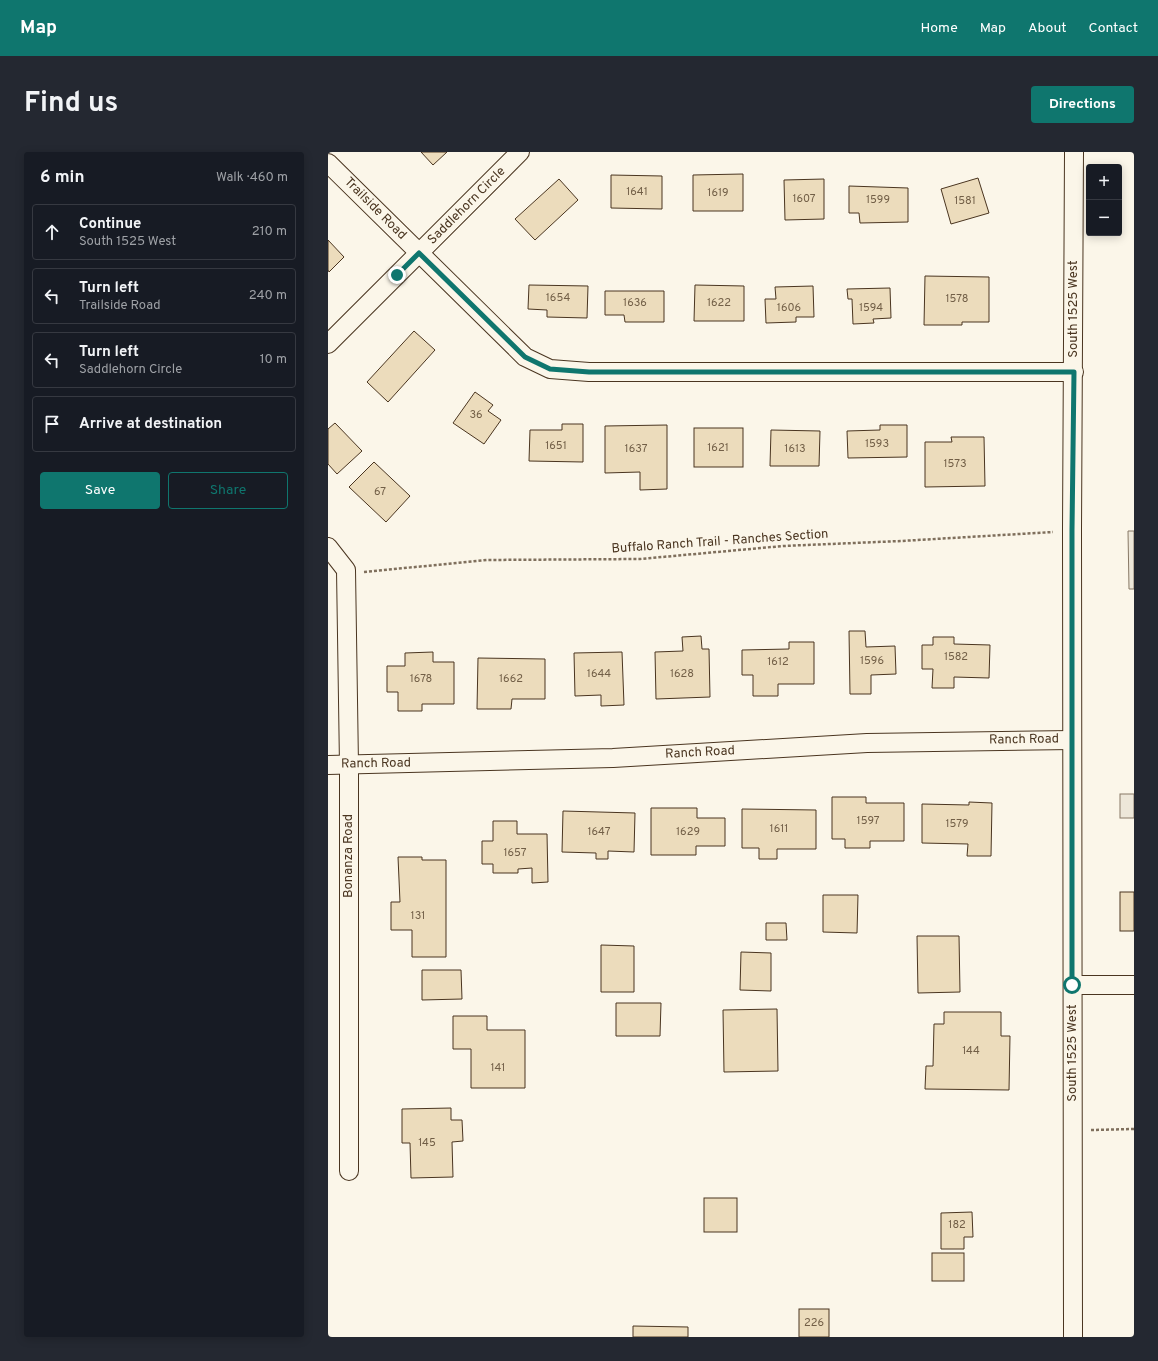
<!DOCTYPE html>
<meta charset="utf-8">
<style>
:root{--surface:#171b24;--page:#242831;--text:#f1f3f6;--muted:#9ea1a6;--line:#363941;--accent:#0f766e}
body{margin:0;font-family:Overpass,sans-serif;background:var(--page);color:var(--text)}
.controls{position:absolute;right:12px;top:12px;display:grid;overflow:hidden;border-radius:4px;box-shadow:0 2px 10px #0003}
.controls button{width:36px;height:36px;display:grid;place-items:center;padding:0;border:0;border-bottom:1px solid var(--line);background:var(--surface);color:var(--text);font:20px sans-serif}
.stop{position:absolute;width:12px;height:12px;margin:-9px;border:3px solid #0f766e;border-radius:50%;background:#fff}
.stop.end{background:#0f766e;border-color:#fff;box-shadow:0 1px 4px #0008}
.list{margin:0;padding:0;list-style:none}
h2{display:flex;justify-content:space-between;align-items:center;height:52px;margin:0;padding:0 16px;font-size:17px}
h2 small{font-size:13px;font-weight:400;color:var(--muted)}
.list li{display:grid;grid-template-columns:26px 1fr auto;gap:12px;align-items:center;box-sizing:border-box;height:56px;margin:0 8px 8px;padding:0 8px;border:1px solid var(--line);border-radius:4px}
.list b{display:block;font-size:15px;white-space:nowrap}
.list p{margin:0;font-size:13px;white-space:nowrap;color:var(--muted)}
.list em{font-size:13px;font-style:normal;color:var(--muted)}
.actions{display:flex;gap:8px;padding:12px 16px}
.actions a{flex:1;padding:9px 0;border:1px solid var(--accent);border-radius:4px;text-align:center;font-size:14px;color:var(--accent)}
.actions .main{background:var(--accent);color:#fff}
.icon{flex:none;width:22px;height:22px;fill:none;stroke:currentColor;stroke-width:2;stroke-linecap:round;stroke-linejoin:round}
.map{position:relative;flex:none;width:806px;height:1185px;overflow:hidden;border-radius:4px}
header{display:flex;align-items:center;gap:24px;box-sizing:border-box;height:56px;padding:0 20px;background:var(--accent);color:#fff}
header strong{font-size:19px}
nav{display:flex;gap:22px;margin-inline-start:auto;font-size:14px}
.intro{display:flex;align-items:center;justify-content:space-between;box-sizing:border-box;height:96px;padding:0 24px}
h1{margin:0;font-size:28px}
.button{padding:10px 18px;border-radius:4px;background:var(--accent);color:#fff;font-size:14px;font-weight:700}
main{display:flex;gap:24px;padding:0 24px}
aside{flex:1;background:var(--surface);border-radius:4px;box-shadow:0 2px 10px #0003}
.map>svg:first-child{display:block}
.parking{fill:#ede7d9;stroke:#887966}
.building{fill:#ecdcbc;stroke:#4a3520}
.lines{fill:none;stroke-linecap:round;stroke-linejoin:round}
.street-casing{stroke:#4a3520;stroke-width:20}
.path{stroke:#7f6f5c;stroke-width:2.5;stroke-dasharray:3 2;stroke-linecap:butt}
.street{stroke:#fbf6e9;stroke-width:18}
.route{stroke:#0f766e;stroke-width:5}
.labels{text-anchor:middle;dominant-baseline:central;stroke-width:3;stroke-linejoin:round;paint-order:stroke}
.number-label{font-size:11px;fill:#725f47}
.street-label{font-size:13px;fill:#4a3520;stroke:#fbf6e9}
</style>
<header>
<strong>Map</strong>
<nav><a>Home</a><a>Map</a><a>About</a><a>Contact</a></nav>
</header>
<div class="intro"><h1>Find us</h1><a class="button">Directions</a></div>
<main>
<aside>
<h2>6 min<small>Walk · 460 m</small></h2>
<ul class="list">
<li><svg class="icon" aria-label="ahead" viewBox="0 0 24 24"><path d="M12 20V5M6 11l6-6 6 6"/></svg><div><b>Continue</b><p>South 1525 West</p></div><em>210 m</em></li>
<li><svg class="icon" aria-label="left" viewBox="0 0 24 24"><path d="M17 20v-9H6M10 6l-5 5 5 5"/></svg><div><b>Turn left</b><p>Trailside Road</p></div><em>240 m</em></li>
<li><svg class="icon" aria-label="left" viewBox="0 0 24 24"><path d="M17 20v-9H6M10 6l-5 5 5 5"/></svg><div><b>Turn left</b><p>Saddlehorn Circle</p></div><em>10 m</em></li>
<li><svg class="icon" aria-label="arrive" viewBox="0 0 24 24"><path d="M6 21V4h12l-3 4 3 4H6"/></svg><div><b>Arrive at destination</b></div></li>
</ul>
<div class="actions"><a class="main">Save</a><a>Share</a></div>
</aside>
<div class="map">
<svg width="806" height="1185" viewBox="0 0 806 1185">
<rect width="100%" height="100%" fill="#fbf6e9"/>
<g class="parking">
<path d="M800 379H806V437H801Z"/>
<rect x="792" y="642" width="14" height="24"/>
</g>
<g class="building">
<path d="M93 0H119L105 13Z"/>
<path d="M415 22V59H365V23Z"/>
<path d="M283 23 334 24V57L283 56Z"/>
<path d="M650 26 661 61 623 72 613 37Z"/>
<path d="M231 27 250 48 207 88 187 67Z"/>
<path d="M496 27V67L457 68 456 28Z"/>
<path d="M521 34 580 36V70L532 71 531 61H521Z"/>
<path d="M0 88 16 105 1 120 0 118Z"/>
<path d="M597 124 661 125V170H634V173H596Z"/>
<path d="M201 133 260 134 259 166 219 165V158L200 157Z"/>
<path d="M367 133 416 134V169H366Z"/>
<path d="M485 134 486 165H468V170L438 171 437 147H448L447 135Z"/>
<path d="M562 136 563 166 545 167 546 171 525 172 524 147H520L519 137Z"/>
<path d="M277 139H336V170H297L296 163H277Z"/>
<path d="M86 179 107 198 60 250 39 230Z"/>
<path d="M147 240 165 253 160 259 173 268 156 292 125 271Z"/>
<path d="M7 271 34 299 9 322 0 312V277Z"/>
<path d="M234 272H255V310L201 309 202 278H234Z"/>
<path d="M339 273V337L312 338V320L277 321V274Z"/>
<path d="M552 273H579V305L520 306 519 279 552 278Z"/>
<rect x="366" y="276" width="49" height="39"/>
<path d="M443 278 492 279 491 314H442Z"/>
<path d="M623 285H656L657 334 597 335V290H624Z"/>
<path d="M46 310 82 344 58 370 21 335Z"/>
<path d="M521 479H537L538 495 567 494 568 522 543 523V542H522Z"/>
<path d="M373 484 374 497H381L382 545 328 547 327 500 355 499 354 485Z"/>
<path d="M605 485H626V492L662 493 661 526 626 525V536H604L605 517H594V493H605Z"/>
<path d="M461 490H486V532H450V544H425V523H414V498L461 497Z"/>
<path d="M105 500V510H126V552H94V559H70V540H59V514H77V501Z"/>
<path d="M294 500 296 553 273 554V543L247 544 246 501Z"/>
<path d="M150 506 217 507V547H184L183 557H149Z"/>
<path d="M504 645H538V651H576V689H542V696H517V687H504Z"/>
<path d="M641 650 664 651 663 704H639L640 692 594 691V652L641 653Z"/>
<path d="M323 656H369V666H397V694H368V703H323Z"/>
<path d="M414 657 488 658V697H449V707H431V696H414Z"/>
<path d="M235 659 307 661 306 700 280 699V707H268V701L234 700Z"/>
<path d="M165 669H189V682H219L220 730 204 731V716L190 717V721H165V712H154V689H165Z"/>
<path d="M70 705H94V708H118V805H84V778H63V750H72Z"/>
<rect x="792" y="740" width="14" height="39"/>
<path d="M495 743H530L529 781 495 780Z"/>
<path d="M438 771H458L459 788H438Z"/>
<path d="M589 784H631L632 840 590 841Z"/>
<path d="M273 793 306 794V840H273Z"/>
<path d="M413 800 443 801V839L412 838Z"/>
<path d="M94 818H133L134 847 94 848Z"/>
<path d="M288 851H333L332 884H288Z"/>
<path d="M449 857 450 919 396 920 395 858Z"/>
<path d="M616 860H673V884H682L681 938 597 937 598 914H605L606 872H616Z"/>
<path d="M125 864H159V878H197V936H143V897H125Z"/>
<path d="M123 956V968H134L135 989 124 990 125 1025 83 1026 82 991H74V957Z"/>
<rect x="376" y="1046" width="33" height="34"/>
<path d="M644 1060 645 1085H636V1097H613V1061Z"/>
<rect x="604" y="1101" width="32" height="28"/>
<rect x="471" y="1157" width="30" height="28"/>
<path d="M305 1174 360 1175V1185H305Z"/>
</g>
<g class="lines">
<g class="street-casing">
<g id="street">
<path d="M0 11 197 205 222 217 261 220H746"/>
<path d="M0 192 192 0"/>
<path d="M0 395 18 418 21 613V1019"/>
<path d="M0 613 285 606 539 591 744 588"/>
<path d="M745 833H806"/>
<path d="M745 1185 744 378 746 0"/>
</g>
</g>
<g class="path">
<path d="M36 420 159 408 312 407 455 394 573 389 725 380"/>
<path d="M763 978 806 977"/>
</g>
<use href="#street" class="street"/>
</g>
<g class="lines">
<path class="route" d="M69 123 91 101 197 205 222 217 261 220H746L744 378V833"/>
</g>
<g class="labels">
<g class="number-label">
<text x="309" y="40">1641</text>
<text x="390" y="41">1619</text>
<text x="476" y="47">1607</text>
<text x="550" y="48">1599</text>
<text x="637" y="49">1581</text>
<text x="230" y="146">1654</text>
<text x="629" y="147">1578</text>
<text x="307" y="151">1636</text>
<text x="391" y="151">1622</text>
<text x="461" y="156">1606</text>
<text x="543" y="156">1594</text>
<text x="148" y="263">36</text>
<text x="549" y="292">1593</text>
<text x="228" y="294">1651</text>
<text x="390" y="296">1621</text>
<text x="308" y="297">1637</text>
<text x="467" y="297">1613</text>
<text x="627" y="312">1573</text>
<text x="52" y="340">67</text>
<text x="628" y="505">1582</text>
<text x="544" y="509">1596</text>
<text x="450" y="510">1612</text>
<text x="271" y="522">1644</text>
<text x="354" y="522">1628</text>
<text x="93" y="527">1678</text>
<text x="183" y="527">1662</text>
<text x="540" y="669">1597</text>
<text x="629" y="672">1579</text>
<text x="451" y="677">1611</text>
<text x="271" y="680">1647</text>
<text x="360" y="680">1629</text>
<text x="187" y="701">1657</text>
<text x="90" y="764">131</text>
<text x="643" y="899">144</text>
<text x="170" y="916">141</text>
<text x="99" y="991">145</text>
<text x="629" y="1073">182</text>
<text x="486" y="1171">226</text>
</g>
<g class="street-label">
<text transform="translate(139 54) rotate(-45)">Saddlehorn Circle</text>
<text transform="translate(47 57) rotate(45)">Trailside Road</text>
<text transform="translate(746 157) rotate(-90)">South 1525 West</text>
<text transform="translate(392 390) rotate(-4)">Buffalo Ranch Trail - Ranches Section</text>
<text transform="translate(696 588) rotate(-1)">Ranch Road</text>
<text transform="translate(372 601) rotate(-3)">Ranch Road</text>
<text transform="translate(48 612) rotate(-1)">Ranch Road</text>
<text transform="translate(21 704) rotate(-90)">Bonanza Road</text>
<text transform="translate(745 901) rotate(-90)">South 1525 West</text>
</g>
</g>
</svg>
<div class="controls">
<button>+</button>
<button>−</button>
</div>
<div class="stop" style="left:744px;top:833px"></div>
<div class="stop end" style="left:69px;top:123px"></div>
</div>
</main>
